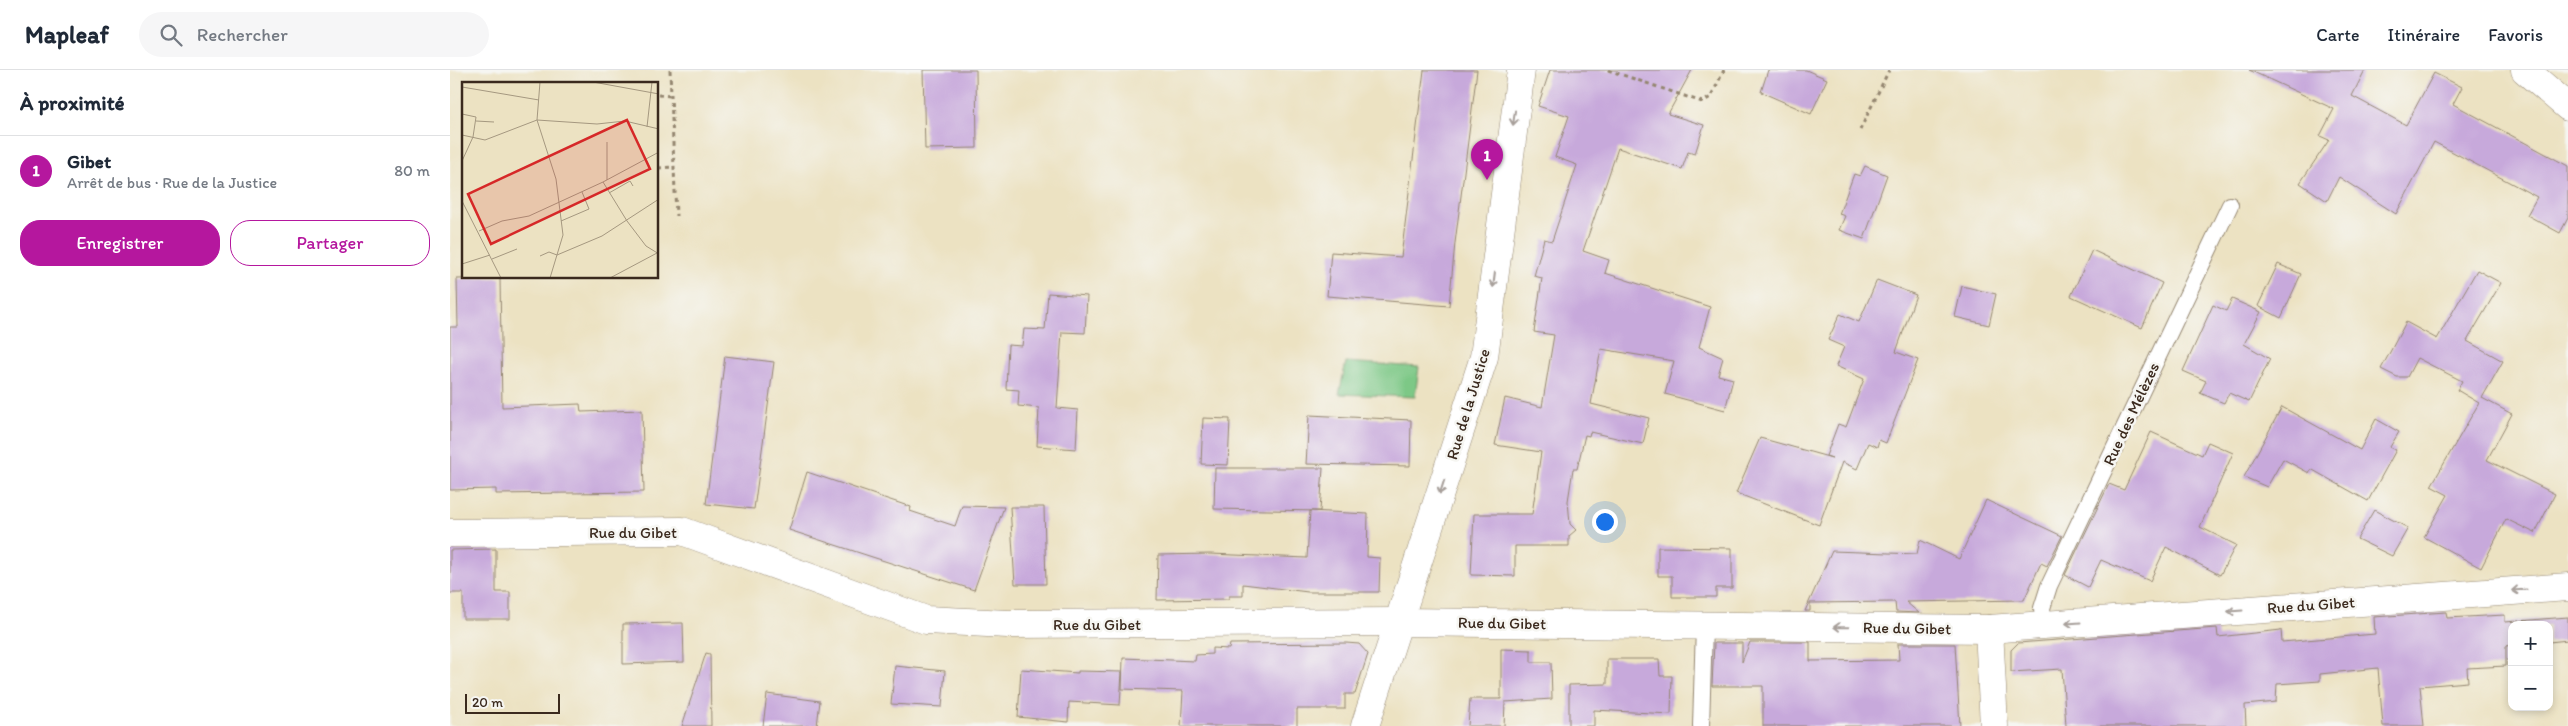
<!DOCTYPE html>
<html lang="fr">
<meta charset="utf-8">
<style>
:root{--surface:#fff;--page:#f6f6f7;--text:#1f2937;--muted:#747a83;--line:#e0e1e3;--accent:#b5179e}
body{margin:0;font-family:Itim,sans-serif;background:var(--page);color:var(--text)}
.controls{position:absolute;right:15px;bottom:15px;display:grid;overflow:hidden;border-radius:10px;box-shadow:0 2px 8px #0003}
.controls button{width:45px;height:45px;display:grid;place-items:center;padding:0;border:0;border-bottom:1px solid var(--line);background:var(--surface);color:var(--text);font:25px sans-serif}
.scale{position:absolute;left:15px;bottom:12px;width:95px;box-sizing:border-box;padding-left:5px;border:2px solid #3b2a1e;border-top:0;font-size:14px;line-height:18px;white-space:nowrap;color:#3b2a1e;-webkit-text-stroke:4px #f6f6f2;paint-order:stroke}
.you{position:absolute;left:1154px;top:451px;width:18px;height:18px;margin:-12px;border:4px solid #fff;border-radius:50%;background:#1a73e8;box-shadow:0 0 0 8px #1a73e833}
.badge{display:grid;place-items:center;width:32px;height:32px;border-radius:50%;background:var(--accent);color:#fff;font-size:16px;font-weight:700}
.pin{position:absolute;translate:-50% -41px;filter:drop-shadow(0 1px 2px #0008)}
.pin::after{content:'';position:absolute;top:26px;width:18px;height:15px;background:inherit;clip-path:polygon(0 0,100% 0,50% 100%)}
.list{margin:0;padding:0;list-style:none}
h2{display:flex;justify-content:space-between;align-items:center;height:65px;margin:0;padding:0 20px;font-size:21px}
h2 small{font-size:16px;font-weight:400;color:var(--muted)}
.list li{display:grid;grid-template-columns:32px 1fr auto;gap:15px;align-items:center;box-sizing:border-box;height:70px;padding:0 20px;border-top:1px solid var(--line)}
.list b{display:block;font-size:19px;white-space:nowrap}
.list p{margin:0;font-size:16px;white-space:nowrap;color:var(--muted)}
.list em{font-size:16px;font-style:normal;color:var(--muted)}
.actions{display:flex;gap:10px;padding:15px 20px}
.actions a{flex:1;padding:11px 0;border:1px solid var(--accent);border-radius:20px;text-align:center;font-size:18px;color:var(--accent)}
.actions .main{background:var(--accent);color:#fff}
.icon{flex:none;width:28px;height:28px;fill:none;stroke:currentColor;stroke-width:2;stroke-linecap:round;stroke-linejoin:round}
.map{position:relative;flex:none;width:2118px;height:656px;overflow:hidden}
header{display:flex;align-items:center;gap:30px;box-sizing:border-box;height:70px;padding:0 25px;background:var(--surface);border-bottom:1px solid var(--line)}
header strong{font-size:24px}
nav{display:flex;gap:28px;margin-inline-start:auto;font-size:18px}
.search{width:350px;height:45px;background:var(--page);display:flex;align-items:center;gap:12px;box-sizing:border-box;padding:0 18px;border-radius:28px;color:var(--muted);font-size:19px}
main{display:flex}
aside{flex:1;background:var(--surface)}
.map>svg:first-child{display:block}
.green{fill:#7dc886;stroke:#5c7952}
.building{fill:#c7a9db}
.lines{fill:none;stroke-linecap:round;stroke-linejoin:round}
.lane-casing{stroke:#948670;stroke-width:18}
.street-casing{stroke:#948670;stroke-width:29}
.path{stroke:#948670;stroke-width:3;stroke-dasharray:4 4;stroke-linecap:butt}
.lane{stroke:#fff;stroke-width:16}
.street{stroke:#fff;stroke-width:28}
.oneway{stroke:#a79f9a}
.labels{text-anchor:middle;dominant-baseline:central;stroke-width:5;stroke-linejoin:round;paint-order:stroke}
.street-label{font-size:16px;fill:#3b2a1e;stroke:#f6f6f2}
.inset-road{fill:none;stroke:#a59880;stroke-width:1}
.view{fill:#d62828;fill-opacity:0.15;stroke:#d62828;stroke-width:2.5}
.inset-edge{fill:none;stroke:#3b2a1e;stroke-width:2.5}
</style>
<header>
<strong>Mapleaf</strong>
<div class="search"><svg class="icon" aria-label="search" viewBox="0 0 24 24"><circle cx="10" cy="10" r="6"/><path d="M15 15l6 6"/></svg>Rechercher</div>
<nav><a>Carte</a><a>Itinéraire</a><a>Favoris</a></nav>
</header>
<main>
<aside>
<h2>À proximité<small></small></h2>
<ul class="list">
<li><span class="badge">1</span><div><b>Gibet</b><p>Arrêt de bus · Rue de la Justice</p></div><em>80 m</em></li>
</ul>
<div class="actions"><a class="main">Enregistrer</a><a>Partager</a></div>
</aside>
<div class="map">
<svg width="2118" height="656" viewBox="0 0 2118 656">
<rect width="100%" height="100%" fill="#f6f6f2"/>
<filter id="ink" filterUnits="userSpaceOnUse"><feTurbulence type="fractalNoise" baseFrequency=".02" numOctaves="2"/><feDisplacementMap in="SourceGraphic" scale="10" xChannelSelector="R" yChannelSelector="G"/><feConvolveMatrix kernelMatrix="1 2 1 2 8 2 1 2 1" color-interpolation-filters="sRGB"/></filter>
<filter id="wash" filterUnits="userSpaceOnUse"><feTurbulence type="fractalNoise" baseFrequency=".0096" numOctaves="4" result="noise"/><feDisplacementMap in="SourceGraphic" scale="20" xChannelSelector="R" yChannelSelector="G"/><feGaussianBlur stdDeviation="1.12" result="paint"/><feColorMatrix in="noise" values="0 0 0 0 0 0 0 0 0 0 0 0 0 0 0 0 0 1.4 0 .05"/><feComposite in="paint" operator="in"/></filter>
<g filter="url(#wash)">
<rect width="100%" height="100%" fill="#ece2c2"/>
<path class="green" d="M896 292 969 297 965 327 889 324Z"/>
<g id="blocks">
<g class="building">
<path d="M473 0H526L527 78 475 79Z"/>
<path d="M974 0H1027L1005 173 999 236 877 226 881 182 951 187Z"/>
<path d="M1100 0H1242L1218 44 1254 55 1245 84 1238 82 1232 99 1168 78 1133 181 1159 190 1155 203 1260 237 1249 277 1273 288 1268 305 1283 309 1275 340 1215 324 1224 291 1151 279 1141 334 1199 348 1193 374 1140 362 1139 366 1135 365 1127 399H1123L1118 431 1120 454 1126 460 1119 466V476H1065V506L1021 505 1024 444H1082L1091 382 1045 375 1055 328 1092 337 1104 265 1084 262 1092 208 1084 206 1094 169 1102 171 1127 95 1105 87 1119 46 1088 36Z"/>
<path d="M1318 0H1356L1377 9 1361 44 1311 22Z"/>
<path d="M1799 0H1915L1902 26 1956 55 1984 3 2012 17 2003 34 2118 96V148L2110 163 2077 145 2087 127 1984 72 1946 144 1889 107 1877 131 1850 113 1879 70 1870 66 1884 39Z"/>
<path d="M1415 96 1437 105 1414 169 1389 160 1395 146 1389 144 1404 104 1410 106Z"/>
<path d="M1642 180 1712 213 1692 258 1621 226Z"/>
<path d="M1828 194 1851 204 1831 248 1808 236Z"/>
<path d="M2027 200 2051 213 2017 271 2053 291 2032 328 2062 344 2037 390 2105 424 2085 463 2056 449 2031 498 1974 467 1998 425 1981 416 2029 333 2007 320 2012 311 1967 288 1957 307H1947L1931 299 1956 252 1987 269Z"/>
<path d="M50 208 52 337 130 334 131 342 192 340 194 422 46 424V419L0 420V257H8L7 209Z"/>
<path d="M1427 210 1466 225 1446 282 1468 290 1436 373 1429 370 1427 377 1418 373 1407 399 1392 392 1369 455 1286 423 1310 368 1382 388 1376 386 1388 354 1396 357 1414 309 1386 296 1394 277 1378 270 1390 244 1409 252Z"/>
<path d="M1512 216 1546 224 1539 255 1505 247Z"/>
<path d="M598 223 637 226 635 263 612 262 607 338 628 340 626 379 587 376 589 338 568 336 569 320 556 319 558 275 572 276 574 259 595 260Z"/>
<path d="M1782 229 1811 242 1794 274 1820 289 1799 332 1779 323 1774 333 1750 323 1756 311 1733 301 1763 235 1776 241Z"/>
<path d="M275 286 324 292 304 439 256 434Z"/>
<path d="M1832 337 1910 380 1926 349 1949 362 1940 377 1946 380 1918 431 1861 399 1859 403 1833 389 1817 417 1794 407Z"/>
<path d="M859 345 961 350 960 396 856 394Z"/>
<path d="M753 348 780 349 778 395 751 394Z"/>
<path d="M1701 362 1752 385 1758 372 1783 383 1750 457 1786 475 1770 505 1716 477 1700 511 1651 490 1638 517 1615 505 1659 414 1674 420Z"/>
<path d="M765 398H873L870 441 764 439Z"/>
<path d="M357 402 461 437 460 441 505 456 512 436 554 437 524 520 339 460Z"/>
<path d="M1536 430 1612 466 1597 496 1591 493 1574 530 1456 532 1469 543 1446 542 1445 532 1360 533V541H1355L1382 481 1467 484 1470 470 1509 489Z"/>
<path d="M560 437H594L596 514H565Z"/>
<path d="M1924 440 1958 458 1942 486 1907 469Z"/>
<path d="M860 441 918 444 917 487 930 488 929 522H858L793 514V526H779V529L707 530 708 485 760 484 857 488Z"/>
<path d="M1208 477 1282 478V518H1266V527H1222V506H1208Z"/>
<path d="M46 479V522H60V549H13V523H0V480Z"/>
<path d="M1996 542 1997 548 2055 545V552L2118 547V570L2099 572V555H2062V575L2056 576V596L2017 598 2018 612 1970 616 1974 656H1933L1928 598 1870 604V611L1827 614 1826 632 1795 635 1796 656H1616L1612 599 1561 602V580L1568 573 1767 558 1768 567 1831 560 1832 572 1925 564 1924 547Z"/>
<path d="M233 553 234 592 173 594V554Z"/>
<path d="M1300 572H1360V591L1449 590 1448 574H1505L1510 656H1313V616H1262L1264 573H1292V592Z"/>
<path d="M896 573 909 574 918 584 905 624H895V639H847V656H731L733 621 672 619 673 588 745 591 746 585 762 584V578L779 579 780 574Z"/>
<path d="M1051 579 1081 580V592H1101L1102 629 1055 632 1054 656H1018L1020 629H1051Z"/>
<path d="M256 583 260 584 261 656H232Z"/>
<path d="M1157 589H1209L1210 606H1222L1221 644 1144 640V656H1119V615L1157 614Z"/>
<path d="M445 596 495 601 492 637 441 634Z"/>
<path d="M571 599 628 603V601L672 602 670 635 619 632 618 652 568 647Z"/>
<path d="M317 624 370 631 367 656H313Z"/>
</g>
</g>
</g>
<g filter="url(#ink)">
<use href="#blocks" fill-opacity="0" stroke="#948670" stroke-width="1"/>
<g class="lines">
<g class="lane-casing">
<g id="lane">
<path d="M1594 555 1592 538 1599 516 1780 135"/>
<path d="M1251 656 1254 556"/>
</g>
</g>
<g class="street-casing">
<g id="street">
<path d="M2075 0 2118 37"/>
<path d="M0 463 232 461 476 550 558 554 949 552 1539 559 2118 517"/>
<path d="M1539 559 1544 656"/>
<path d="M915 656 1034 287 1071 0"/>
</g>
</g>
<g class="path">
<path d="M220 0 226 146"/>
<path d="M1158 0 1252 32 1261 27 1274 0"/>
<path d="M208 25 221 26"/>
<path d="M1410 60 1439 0"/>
<path d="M208 98 224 97"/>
</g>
<use href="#lane" class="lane"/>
<use href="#street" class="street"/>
</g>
<defs><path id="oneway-shaft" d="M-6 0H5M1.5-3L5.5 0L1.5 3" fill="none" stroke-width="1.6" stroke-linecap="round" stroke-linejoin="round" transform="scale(1.25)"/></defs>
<g class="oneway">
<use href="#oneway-shaft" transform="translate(1064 48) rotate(98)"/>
<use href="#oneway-shaft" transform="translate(1044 210) rotate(97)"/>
<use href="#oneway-shaft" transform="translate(992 417) rotate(108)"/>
<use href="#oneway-shaft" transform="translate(2069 520) rotate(176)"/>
<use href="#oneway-shaft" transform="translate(1785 541) rotate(176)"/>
<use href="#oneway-shaft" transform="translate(1623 553) rotate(176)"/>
<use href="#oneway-shaft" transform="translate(1391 557) rotate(-179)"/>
</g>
</g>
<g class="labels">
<g class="street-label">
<text transform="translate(1018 334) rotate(-73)">Rue de la Justice</text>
<text transform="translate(1681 344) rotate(-65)">Rue des Mélèzes</text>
<text x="183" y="462">Rue du Gibet</text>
<text transform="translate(1861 535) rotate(-4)">Rue du Gibet</text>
<text transform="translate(1052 553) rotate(1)">Rue du Gibet</text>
<text x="647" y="554">Rue du Gibet</text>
<text transform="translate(1457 558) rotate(1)">Rue du Gibet</text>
</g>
</g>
<g transform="translate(12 12)">
<rect width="196" height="196" fill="#ece2c2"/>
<path class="inset-road" d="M78 0 75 38 94 97 101 153 88 196M131 0 197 12M0 5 77 18M0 32 14 35 11 55 0 79M14 39 32 40M185 45 190 0M0 53 23 58 75 38 135 42 163 39 197 47M145 60V98M141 100 165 139 184 164 197 172M147 111 168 99 171 104M0 119 39 196M99 139 127 127 120 110M17 149 40 139 67 134 141 100 197 70M78 174 87 170 95 173 140 154 197 117M30 177 55 167M0 182 28 173M148 196 195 171"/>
<path class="view" d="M165 38 188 87 29 162 6 112Z"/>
<rect width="196" height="196" class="inset-edge"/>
</g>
</svg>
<div class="controls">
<button>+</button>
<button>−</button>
</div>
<div class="scale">20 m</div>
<div class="you"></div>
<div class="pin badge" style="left:1037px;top:110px">1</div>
</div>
</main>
